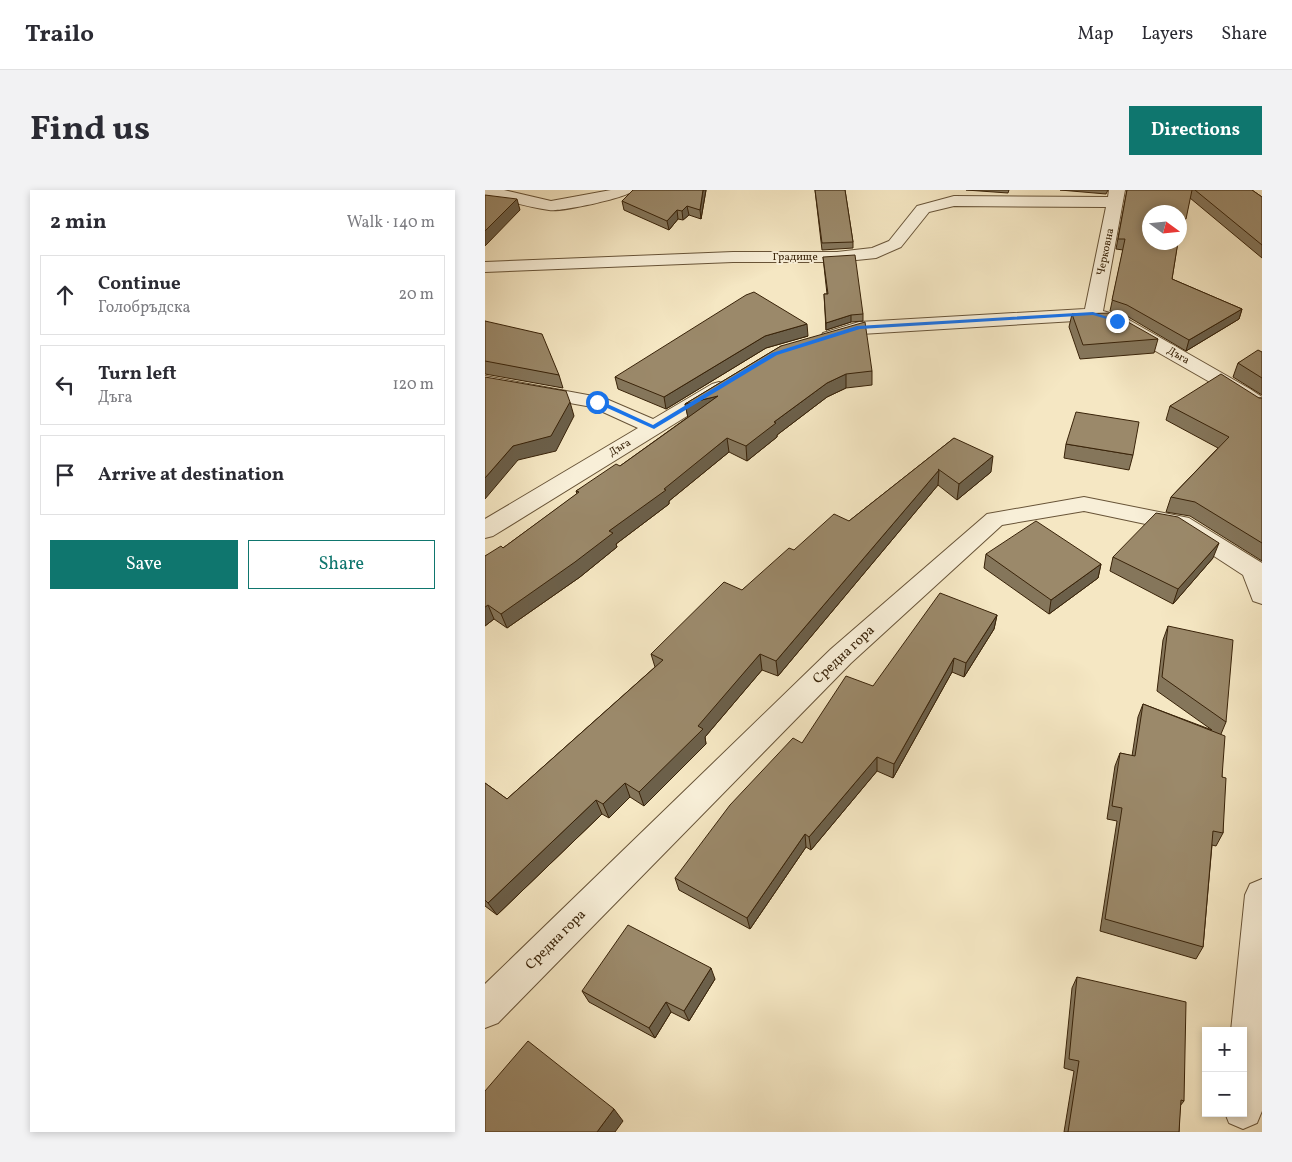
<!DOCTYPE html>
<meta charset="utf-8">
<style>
:root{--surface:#fff;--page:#f2f2f3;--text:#2b2b33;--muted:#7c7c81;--line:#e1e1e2;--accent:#0f766e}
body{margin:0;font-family:Vollkorn,serif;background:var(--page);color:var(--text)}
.controls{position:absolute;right:15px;bottom:15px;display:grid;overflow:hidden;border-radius:0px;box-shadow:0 2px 8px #0003}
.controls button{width:45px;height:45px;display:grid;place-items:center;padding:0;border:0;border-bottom:1px solid var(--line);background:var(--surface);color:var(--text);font:25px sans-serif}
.compass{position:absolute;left:657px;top:15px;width:45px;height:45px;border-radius:50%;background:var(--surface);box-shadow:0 2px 8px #0003;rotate:105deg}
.stop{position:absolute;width:15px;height:15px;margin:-11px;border:4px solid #1a73e8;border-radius:50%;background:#fff}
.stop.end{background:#1a73e8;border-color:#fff;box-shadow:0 1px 5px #0008}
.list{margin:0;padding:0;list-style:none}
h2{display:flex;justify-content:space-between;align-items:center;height:65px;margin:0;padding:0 20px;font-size:21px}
h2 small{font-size:16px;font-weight:400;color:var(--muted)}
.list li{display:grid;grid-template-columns:32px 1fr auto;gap:15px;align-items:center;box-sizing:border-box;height:80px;margin:0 10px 10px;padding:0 10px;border:1px solid var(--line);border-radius:0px}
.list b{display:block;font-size:19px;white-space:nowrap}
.list p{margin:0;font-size:16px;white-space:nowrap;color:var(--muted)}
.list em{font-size:16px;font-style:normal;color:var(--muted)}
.actions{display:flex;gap:10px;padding:15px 20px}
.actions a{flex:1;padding:11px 0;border:1px solid var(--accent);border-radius:0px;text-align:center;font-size:18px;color:var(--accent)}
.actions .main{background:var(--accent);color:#fff}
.icon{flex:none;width:28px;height:28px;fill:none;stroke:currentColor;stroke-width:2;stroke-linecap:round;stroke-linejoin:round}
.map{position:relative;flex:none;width:777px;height:942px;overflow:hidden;border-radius:0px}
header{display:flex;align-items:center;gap:30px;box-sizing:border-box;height:70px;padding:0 25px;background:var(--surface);border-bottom:1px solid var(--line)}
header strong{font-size:24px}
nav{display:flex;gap:28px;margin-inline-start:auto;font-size:18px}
.intro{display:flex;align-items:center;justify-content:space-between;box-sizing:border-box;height:120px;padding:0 30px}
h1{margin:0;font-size:35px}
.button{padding:12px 22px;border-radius:0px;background:var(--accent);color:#fff;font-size:18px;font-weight:700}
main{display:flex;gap:30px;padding:0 30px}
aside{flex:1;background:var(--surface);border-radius:0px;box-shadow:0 2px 8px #0003}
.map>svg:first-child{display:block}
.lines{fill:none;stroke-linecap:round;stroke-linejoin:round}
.minor-casing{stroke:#685438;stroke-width:2}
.minor{fill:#f8efd8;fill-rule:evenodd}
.wall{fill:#85765b;stroke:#392309}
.shaded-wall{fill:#6c604a;stroke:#392309}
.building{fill:#9b896a;stroke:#392309}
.route{fill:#1a73e8}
.labels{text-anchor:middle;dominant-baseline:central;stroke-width:4;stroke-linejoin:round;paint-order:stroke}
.far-street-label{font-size:11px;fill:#392309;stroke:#f8efd8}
.street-label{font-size:14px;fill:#392309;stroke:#f8efd8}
</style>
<header>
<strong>Trailo</strong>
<nav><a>Map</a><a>Layers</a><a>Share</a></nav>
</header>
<div class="intro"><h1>Find us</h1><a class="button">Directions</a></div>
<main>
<aside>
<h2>2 min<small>Walk · 140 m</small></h2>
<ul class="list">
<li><svg class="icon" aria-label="ahead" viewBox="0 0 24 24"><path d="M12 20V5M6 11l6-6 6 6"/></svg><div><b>Continue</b><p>Голобръдска</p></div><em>20 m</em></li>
<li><svg class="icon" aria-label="left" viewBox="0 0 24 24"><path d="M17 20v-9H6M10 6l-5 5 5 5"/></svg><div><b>Turn left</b><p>Дъга</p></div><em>120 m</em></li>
<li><svg class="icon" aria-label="arrive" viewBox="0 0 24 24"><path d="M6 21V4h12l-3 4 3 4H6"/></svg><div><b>Arrive at destination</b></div></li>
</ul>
<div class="actions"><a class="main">Save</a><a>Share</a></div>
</aside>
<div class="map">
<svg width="777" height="942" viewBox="0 0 777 942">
<rect width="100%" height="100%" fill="#f5e7c3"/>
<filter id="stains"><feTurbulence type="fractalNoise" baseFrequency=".004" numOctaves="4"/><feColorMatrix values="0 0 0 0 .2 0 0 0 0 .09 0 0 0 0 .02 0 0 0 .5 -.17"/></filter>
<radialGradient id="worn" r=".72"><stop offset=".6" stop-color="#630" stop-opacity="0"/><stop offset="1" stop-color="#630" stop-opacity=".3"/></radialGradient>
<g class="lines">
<g class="minor-casing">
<g id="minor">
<path d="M0 0H19L66 11 126 0H149C143 8 75 22 64 20 42 17 21 10 0 5Z"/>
<path d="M624 0H640L618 121 639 127 765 199 777 207V222L770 220 751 207 625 135 607 130 376 144 345 153 338 151 336 147 338 143 374 132 600 119 621 17 469 16 444 22 416 57 391 68 352 72H248L0 82V72L248 62H352L387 58 404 51 432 16 469 6 623 7Z"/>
<path d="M0 186 119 208 168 229 227 194 234 192 241 194 244 198 241 202 8 346 0 348V329L153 238 107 217 0 198Z"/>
<path d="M599 307 704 328 777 373V414L768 411 758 385 689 340 599 321 517 335 366 473 13 833 0 838V794L346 459 502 324Z"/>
<path d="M777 689V921L772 933 758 939 744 933 740 923H758V841H746L760 705 765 694Z"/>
</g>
</g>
<use href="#minor" class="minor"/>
</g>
<g class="wall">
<path d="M148 0H221L216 29 204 25 198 30 193 29 184 40 139 20 137 11Z"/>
<path d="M330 0H360L368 52V58L337 60Z"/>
<path d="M481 0H524L523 3Z"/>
<path d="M575 0H623L621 4Z"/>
<path d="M642 0H767L777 7V68L705 8 698 39 695 38 687 89 757 119 754 129 701 161 640 125 625 121 638 60 631 59Z"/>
<path d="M338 67 378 124V131L366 132 341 140 339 104H342Z"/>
<path d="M587 124 673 149 669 163 595 169 584 137Z"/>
<path d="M0 131 74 185 78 198 0 184Z"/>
<path d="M323 146 281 158 181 219 133 199 130 187Z"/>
<path d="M296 156 387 181V195L361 198 342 207 292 245V247L262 271 244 262 184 311V314L131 354 132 357 95 387 22 438 9 429 0 436V366L18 358 92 304 91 301 135 276 203 227 200 214Z"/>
<path d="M777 162V205L748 187 753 173Z"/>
<path d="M774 208H777V371L705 326 681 322 686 307 733 258 681 230 685 216Z"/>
<path d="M469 248 506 282 472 310 453 295 293 486 277 480 220 547 221 554 159 616 145 607 124 628 117 624 12 725 0 716V593L22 609 170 477 166 464 257 400 309 360 364 331Z"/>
<path d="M581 254 648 265 644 280 579 268Z"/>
<path d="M501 364 616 374 613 388 564 424 499 378Z"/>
<path d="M628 367 728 368 688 414 625 381Z"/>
<path d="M512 425 509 439 479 487 467 482 408 588 392 581 326 660 321 657 265 739 194 700 190 688 317 553 388 496Z"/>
<path d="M683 436 741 532 736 544 737 587 738 643 731 656 727 655 718 757 711 769 615 741 632 631 622 629 630 576 635 563 647 566 653 527 658 514 727 540 672 501 678 450Z"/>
<path d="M592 787 699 911 695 916 694 942H579L589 881 579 878 587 798Z"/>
<path d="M230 789 204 831 186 822 170 848 104 812 97 801Z"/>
</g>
<g class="shaded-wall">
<path d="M218 0H221L216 29 215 20Z"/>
<path d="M32 9 35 20 0 56V41Z"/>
<path d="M202 16 204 25 198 30 197 21Z"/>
<path d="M192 20 193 29 184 40 182 31Z"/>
<path d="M757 119 754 129 701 161 704 150Z"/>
<path d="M366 125V132L341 140V133Z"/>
<path d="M322 134 323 146 281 158 181 219 179 207 280 146Z"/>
<path d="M361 184V198L342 207 292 245V247L262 271 261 256 289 232 342 193Z"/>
<path d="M233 206 203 228 200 214Z"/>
<path d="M85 212 89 226 71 261 33 270 0 309V288L28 256Z"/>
<path d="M242 248 244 262 184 311V314L131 354 132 357 95 387 22 438 16 424 124 341Z"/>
<path d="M508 266 506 282 472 310 474 294Z"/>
<path d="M454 280 453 295 293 486 291 471Z"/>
<path d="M734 353 728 368 688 414 693 399Z"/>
<path d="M616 374 613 388 564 424 566 410Z"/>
<path d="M3 415 9 429 0 436V417Z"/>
<path d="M512 425 509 439 479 487 481 473Z"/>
<path d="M275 464 277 480 220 547 221 554 159 616 154 602Z"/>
<path d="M469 468 467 482 408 588 409 574Z"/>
<path d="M392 567V581L326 660 324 647Z"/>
<path d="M140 593 145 607 124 628 118 614Z"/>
<path d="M111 610 117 624 12 725 3 713Z"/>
<path d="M320 644 321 657 265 739 262 728Z"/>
<path d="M226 778 230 789 204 831 199 821Z"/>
<path d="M181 812 186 822 170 848 164 838Z"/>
<path d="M129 919 138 931 130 942H112Z"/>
</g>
<g class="building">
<path d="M148 0H218L215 20 202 16 197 21 192 20 182 31 137 11Z"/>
<path d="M330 0H360L368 52 337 53Z"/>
<path d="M642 0H707L701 29 697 28 694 43V22H664V52H693L687 89 757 119 704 150 642 115 627 110 640 49H633Z"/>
<path d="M710 0H767L777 7V55Z"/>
<path d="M0 5 32 9 0 41Z"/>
<path d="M370 65 378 124 366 125 341 133 339 104H343L338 67Z"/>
<path d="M269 102 322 134 280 146 179 207 130 187 261 105Z"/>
<path d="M627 123 673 149 598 155 587 124Z"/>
<path d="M0 131 57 144 74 185 0 171Z"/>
<path d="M380 132 387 181 361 184 342 193 289 232 291 233 261 256 242 248 179 299 181 300 124 341 128 343 90 372 16 424 3 415 0 417V366L16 356 18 358 94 302 91 301 131 274 135 276 233 206 200 214 296 156Z"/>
<path d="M773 160 777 162V188L753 173Z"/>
<path d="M736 184 774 208H777V353L710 312 686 307 744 247 685 216Z"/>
<path d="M0 187 81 201 85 212 66 246 28 256 0 288Z"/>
<path d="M591 222 654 232 648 265 581 254Z"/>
<path d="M469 248 508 266 474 294 453 279 454 280 291 471 275 464 213 536 218 539 154 602 140 593 118 614 111 610 3 713 0 710V593L22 609 178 470 166 464 239 392 257 400 304 358 309 360 349 324 364 331Z"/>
<path d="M671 323 693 327 734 353 693 399 628 367Z"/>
<path d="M551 331 616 374 566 410 501 364Z"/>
<path d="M455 403 512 425 481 473 469 468 409 574 392 567 324 647 320 644 262 728 190 688 245 615 308 548 317 553 361 486 388 496Z"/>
<path d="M683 436 748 450 741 532 677 487Z"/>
<path d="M658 514 740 546 737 587 741 588 738 643 728 641 718 757 620 729 637 618 627 616 635 563 650 566Z"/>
<path d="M143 735 226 778 199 821 181 812 164 838 97 801Z"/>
<path d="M592 787 701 812 699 911 696 910 694 942H583L594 871 584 869Z"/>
<path d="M43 851 129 919 112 942H0V901Z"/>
</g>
<path class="route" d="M608 122 634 131 632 132 608 125 375 139 292 165 169 239 109 212 114 210 168 235 287 163 372 136Z"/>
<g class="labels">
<g class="far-street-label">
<text transform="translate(621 62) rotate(-78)">Черковна</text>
<text x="310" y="67">Градище</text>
<text transform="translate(693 166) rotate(30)">Дъга</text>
<text transform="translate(135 258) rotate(-31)">Дъга</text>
</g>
<g class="street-label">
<text transform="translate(359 465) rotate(-43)">Средна гора</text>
<text transform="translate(71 750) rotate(-45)">Средна гора</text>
</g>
</g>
<rect width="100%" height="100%" filter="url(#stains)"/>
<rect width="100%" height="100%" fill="url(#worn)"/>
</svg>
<div class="controls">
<button>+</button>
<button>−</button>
</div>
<svg class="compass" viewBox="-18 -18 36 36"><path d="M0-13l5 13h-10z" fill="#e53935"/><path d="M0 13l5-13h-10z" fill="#7c7c81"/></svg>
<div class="stop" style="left:112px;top:212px"></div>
<div class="stop end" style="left:632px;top:131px"></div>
</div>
</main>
